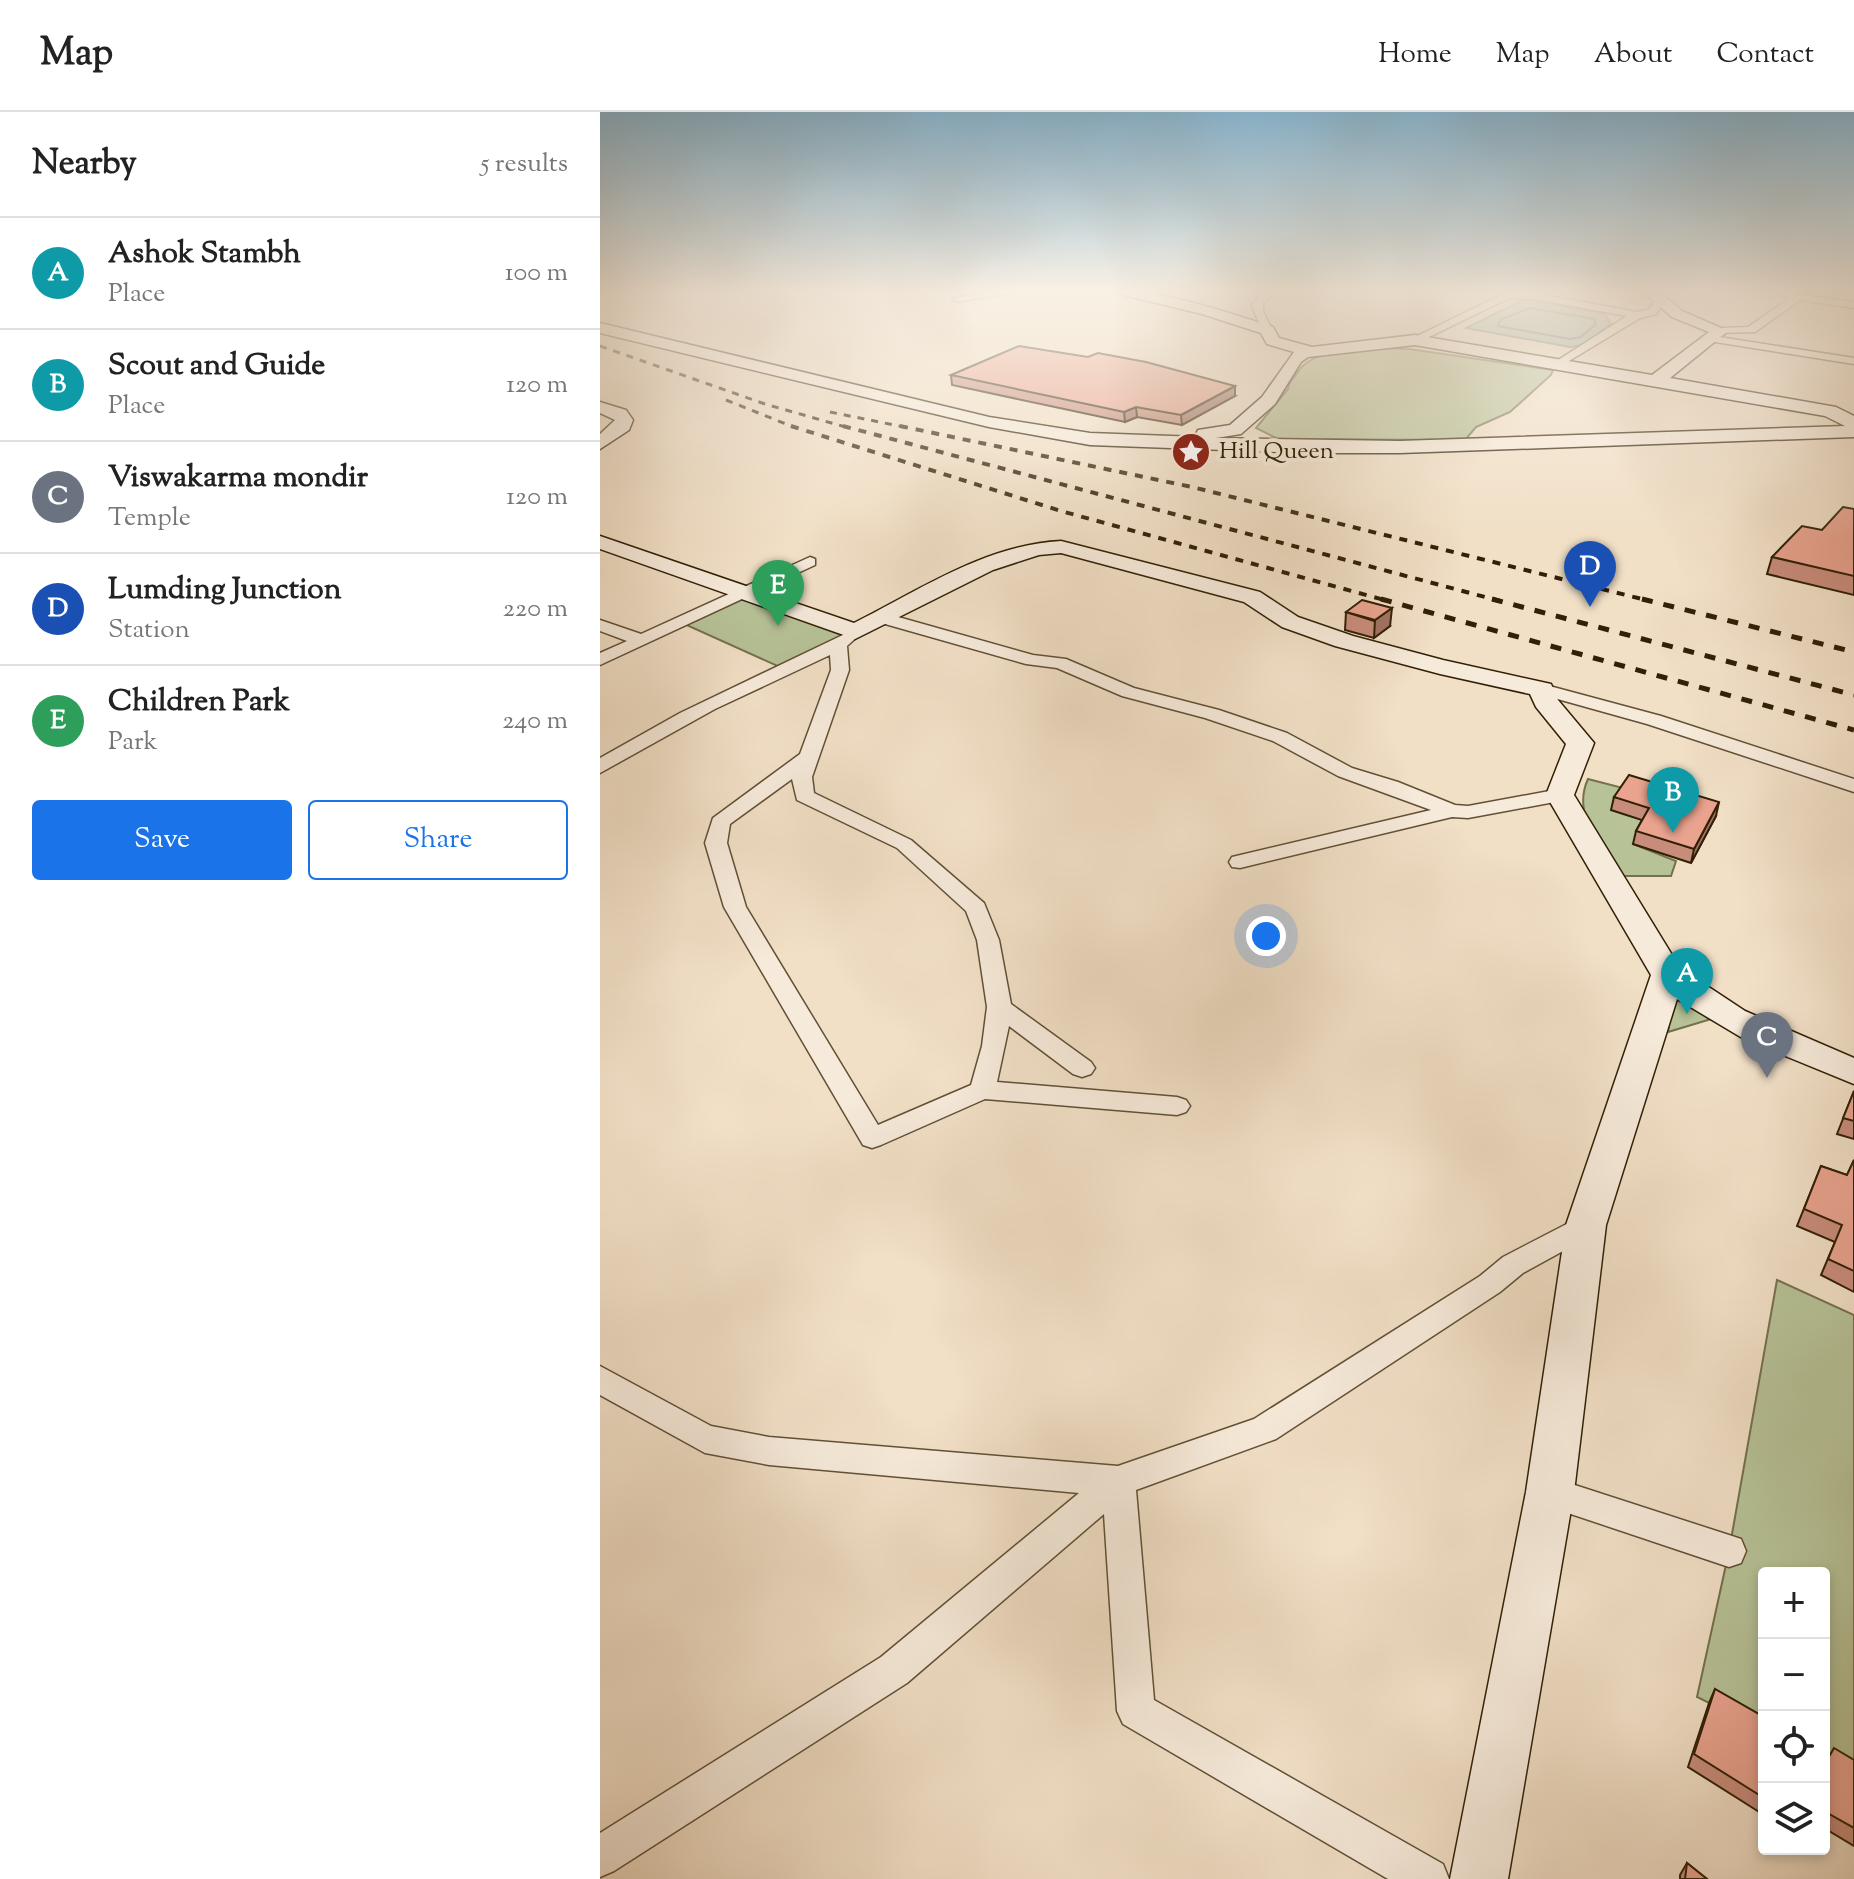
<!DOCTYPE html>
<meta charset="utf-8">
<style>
:root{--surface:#fff;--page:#f2f2f2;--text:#222;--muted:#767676;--line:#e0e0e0;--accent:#1a73e8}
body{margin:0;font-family:"Sorts Mill Goudy",serif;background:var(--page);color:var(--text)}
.controls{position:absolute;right:24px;bottom:24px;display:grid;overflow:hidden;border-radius:8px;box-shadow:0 4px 12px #0003}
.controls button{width:72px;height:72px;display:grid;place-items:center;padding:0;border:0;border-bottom:2px solid var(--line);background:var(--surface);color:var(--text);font:40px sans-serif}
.you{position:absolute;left:666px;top:824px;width:28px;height:28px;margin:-20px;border:6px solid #fff;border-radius:50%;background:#1a73e8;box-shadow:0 0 0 12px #1a73e833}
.badge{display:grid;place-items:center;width:52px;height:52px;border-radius:50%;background:var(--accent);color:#fff;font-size:26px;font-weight:700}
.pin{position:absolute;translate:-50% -66px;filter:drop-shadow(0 2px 4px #0008)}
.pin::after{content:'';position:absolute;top:42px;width:28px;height:24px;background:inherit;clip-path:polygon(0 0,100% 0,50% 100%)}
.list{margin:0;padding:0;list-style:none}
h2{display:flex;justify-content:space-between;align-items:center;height:104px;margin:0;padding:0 32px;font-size:34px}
h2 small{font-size:26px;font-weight:400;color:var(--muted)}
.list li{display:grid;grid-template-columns:52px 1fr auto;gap:24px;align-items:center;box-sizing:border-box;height:112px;padding:0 32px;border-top:2px solid var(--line)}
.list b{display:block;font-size:30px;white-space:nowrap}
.list p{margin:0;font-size:26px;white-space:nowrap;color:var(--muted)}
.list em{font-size:26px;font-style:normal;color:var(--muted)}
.actions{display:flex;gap:16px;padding:24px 32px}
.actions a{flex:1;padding:18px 0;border:2px solid var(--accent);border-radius:8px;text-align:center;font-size:28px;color:var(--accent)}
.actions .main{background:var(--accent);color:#fff}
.icon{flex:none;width:44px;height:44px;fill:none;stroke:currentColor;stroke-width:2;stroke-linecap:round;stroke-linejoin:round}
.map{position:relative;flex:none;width:1254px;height:1767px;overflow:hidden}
header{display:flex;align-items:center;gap:48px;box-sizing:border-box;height:112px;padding:0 40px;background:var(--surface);border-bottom:2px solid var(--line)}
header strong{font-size:38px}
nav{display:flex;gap:44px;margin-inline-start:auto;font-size:28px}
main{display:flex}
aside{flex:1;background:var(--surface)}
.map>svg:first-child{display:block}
.green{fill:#b7c297;stroke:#74714e;stroke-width:2}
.water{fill:#9bbdb5;stroke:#717e6f;stroke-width:2}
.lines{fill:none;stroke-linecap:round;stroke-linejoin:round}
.shore{stroke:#666e5e;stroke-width:2}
.street-casing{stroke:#615036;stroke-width:3}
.secondary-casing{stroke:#312006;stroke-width:3}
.street{fill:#f6eada;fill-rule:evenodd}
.secondary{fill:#f6eada;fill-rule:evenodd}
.rail-far2{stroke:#312006;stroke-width:3;stroke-dasharray:7 7;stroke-linecap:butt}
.rail-far1{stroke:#312006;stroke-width:4;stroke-dasharray:8 8;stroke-linecap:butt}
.rail{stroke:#312006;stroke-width:5;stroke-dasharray:11 11;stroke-linecap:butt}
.wall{fill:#c88c7b;stroke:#312006;stroke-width:2}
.shaded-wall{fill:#a37264;stroke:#312006;stroke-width:2}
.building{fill:#e9a38f;stroke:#312006;stroke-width:2}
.labels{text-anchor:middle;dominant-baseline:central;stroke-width:8;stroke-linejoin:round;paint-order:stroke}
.far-poi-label{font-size:24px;fill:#312006;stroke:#f6eada;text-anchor:start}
</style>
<header>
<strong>Map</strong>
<nav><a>Home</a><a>Map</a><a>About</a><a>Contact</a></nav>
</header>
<main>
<aside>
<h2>Nearby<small>5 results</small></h2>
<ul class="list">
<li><span class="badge" style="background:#0f9aa8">A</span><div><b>Ashok Stambh</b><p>Place</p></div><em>100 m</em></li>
<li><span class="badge" style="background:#0f9aa8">B</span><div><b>Scout and Guide</b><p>Place</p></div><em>120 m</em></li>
<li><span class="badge" style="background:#6b7280">C</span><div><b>Viswakarma mondir</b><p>Temple</p></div><em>120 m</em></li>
<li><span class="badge" style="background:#1a4fb4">D</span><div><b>Lumding Junction</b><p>Station</p></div><em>220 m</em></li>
<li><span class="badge" style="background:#2e9e5b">E</span><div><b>Children Park</b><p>Park</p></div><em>240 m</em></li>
</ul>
<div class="actions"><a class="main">Save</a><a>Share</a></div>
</aside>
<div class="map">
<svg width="1254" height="1767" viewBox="0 0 1254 1767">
<rect width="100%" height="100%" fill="#f1dfc6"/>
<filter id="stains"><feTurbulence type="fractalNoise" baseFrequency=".0025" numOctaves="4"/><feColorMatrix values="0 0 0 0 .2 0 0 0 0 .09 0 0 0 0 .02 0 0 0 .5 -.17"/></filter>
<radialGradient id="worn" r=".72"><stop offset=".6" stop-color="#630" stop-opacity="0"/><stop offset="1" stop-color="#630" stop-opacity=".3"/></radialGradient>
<g class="green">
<path d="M778 236 809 237 953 258 951 263 910 300 876 315 865 328 678 327 656 316 688 277C689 268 693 268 697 261 712 236 751 240 778 236Z"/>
<path d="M142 481 255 520 182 556 82 511Z"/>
<path d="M988 667 1027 677 1046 710 1033 732 1076 749 1071 764H1022C1002 734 971 704 988 667Z"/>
<path d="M1074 880 1118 905 1068 920Z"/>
<path d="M1177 1168 1254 1203V1664L1224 1648V1461H1164V1618L1097 1585 1129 1439Z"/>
</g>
<path class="water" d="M931 188 1004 201 1011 212 984 233 970 235 866 216 921 189Z"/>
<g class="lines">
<path class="shore" d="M930 196 994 207 996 212 981 225 970 227 898 214 900 208Z"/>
<g class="street-casing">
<g id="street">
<path d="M396 178H426L357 190 352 187Z"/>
<path d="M666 178H680L663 190V199L672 218 667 221 662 218 652 194 658 184Z"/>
<path d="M1166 178 1254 190V196L1200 188 1155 220 1118 221V217L1122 216 1148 215 1190 186Z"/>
<path d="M907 180 933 181 1037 200 1048 198 1055 189 1064 191 1056 202 1040 206 959 255 953 252 955 250 1027 204 933 187 909 186 819 230 809 228Z"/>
<path d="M1113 224 1254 246V252L1109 229 1107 227Z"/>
<path d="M210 445 215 447V453L0 553V541L27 529 0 519V508L41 522Z"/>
<path d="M284 501 433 543 466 547 534 576 619 598 687 621 752 656 798 670 855 693 868 694 960 677 970 683 960 689 868 706 852 705 640 756 632 755 629 750 632 745 831 698 738 664 673 629 605 606 522 584 457 556 426 552 278 510 276 506Z"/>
<path d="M249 520 257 525 247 534 249 558 212 665 214 681 311 728 384 791 399 828 411 892 491 950 495 956 491 962 482 965 473 962 409 914 397 970 577 985 586 988 590 994 586 1000 577 1003 385 987 281 1033 272 1036 263 1033 124 795 105 731 113 706 200 642 231 558 230 543 115 597 0 661V646L80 601ZM192 667 197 688 297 736 366 799 377 828 387 895 382 934 371 973 278 1013 146 795 127 731 130 712Z"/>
<path d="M942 572 1061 604 1254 667V680L1047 612 936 581 933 577Z"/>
<path d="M986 1102 996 1105 1000 1113 996 1121 923 1161 900 1180 676 1327 536 1378 554 1588 843 1752 849 1767H788L523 1612 517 1599 504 1402 307 1571 14 1759 0 1765V1721L281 1545 479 1381 169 1353 105 1341 0 1283V1254L111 1314 169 1325 518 1354 654 1307 880 1164 903 1145Z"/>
<path d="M950 1365 1129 1423 1141 1427 1146 1439 1141 1451 1129 1455 938 1391 933 1380 938 1369Z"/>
</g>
</g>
<g class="secondary-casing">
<g id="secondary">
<path d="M503 178C562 178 617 197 673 215L679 226 712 235 815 223 1052 263 1109 220 1072 205 1041 178H1057L1082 199 1128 219 1070 266 1236 295 1254 304V325L800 341H703L490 333 389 315 0 221V211L389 305 490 321 598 325 596 322 598 318 630 313 662 285 694 240 667 232 661 221 602 202ZM815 233 1225 304 1245 314 800 329 616 326 641 322 675 292 701 250 708 245Z"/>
<path d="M0 290 26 298 33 308 29 318 0 337V322L15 308 0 301Z"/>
<path d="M0 424 254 511C320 478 385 433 461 429L660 480 698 505 753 524 843 548 951 572 958 588 994 631 974 683 1080 856 1145 899 1254 946V972L1144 927 1077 887 1006 1113 974 1380 908 1767H850L926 1380 966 1113 1051 863 946 683 966 632 936 595 930 582 840 562 735 534 682 515 644 490 461 441 439 443 393 458 255 527 0 437Z"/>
</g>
</g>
<use href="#street" class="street"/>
<use href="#secondary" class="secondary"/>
<g class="rail-far2">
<path d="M0 234 165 292 249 316"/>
<path d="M126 288 196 316"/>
<path d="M230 300 309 316"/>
</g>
<g class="rail-far1">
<path d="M191 314 461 399 788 489"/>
<path d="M243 314 900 489"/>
<path d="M300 314 592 375 1050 489"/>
</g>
<g class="rail">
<path d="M781 487 1254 618"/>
<path d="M892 487 1254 583"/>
<path d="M1042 487 1254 540"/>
</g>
</g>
<g class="wall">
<path d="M351 263 635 284 582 313 537 305 525 310 352 273Z"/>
<path d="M1254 397V483L1167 462 1172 445 1222 418Z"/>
<path d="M746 500 790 514 774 526 745 518Z"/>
<path d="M1014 685 1116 704 1091 751 1033 732 1036 719 1042 708 1011 698Z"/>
<path d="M1254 979V1027L1237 1022Z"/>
<path d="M1254 1048V1180L1221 1163 1235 1130 1197 1114 1221 1054 1247 1063Z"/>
<path d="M1115 1577 1164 1605V1703L1088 1655 1109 1591Z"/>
<path d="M1224 1639 1230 1643 1254 1648V1734L1224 1716Z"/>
<path d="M1087 1751 1107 1767H1080V1763Z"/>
</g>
<g class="shaded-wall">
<path d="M635 274V284L582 313 581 303Z"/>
<path d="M536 295 537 305 525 310 524 300Z"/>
<path d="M792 496 790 514 774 526 775 508Z"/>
<path d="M1119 690 1116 704 1091 751 1094 737Z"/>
</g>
<g class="building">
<path d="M419 234 488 245 498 241 546 250 635 274 581 303 536 295 524 300 351 263Z"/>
<path d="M1243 395 1254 397V464L1172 445 1202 414 1222 418Z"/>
<path d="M762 488 792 496 775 508 746 500Z"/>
<path d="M1029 663 1119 690 1094 737 1036 719 1049 696 1014 685Z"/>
<path d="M1254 979V1009L1243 1006Z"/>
<path d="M1254 1048V1159L1228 1147 1242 1113 1204 1097 1221 1054 1247 1063Z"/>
<path d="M1115 1577 1164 1605V1686L1094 1642Z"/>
<path d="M1234 1636 1254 1648V1716L1224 1699V1639L1230 1643Z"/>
<path d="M1087 1751 1107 1767H1085Z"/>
</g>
<linearGradient id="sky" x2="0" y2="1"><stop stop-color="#89b8d4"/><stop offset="0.42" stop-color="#f9f1e5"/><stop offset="1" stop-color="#f9f1e5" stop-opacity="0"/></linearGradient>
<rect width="1254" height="426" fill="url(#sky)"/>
<defs>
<g id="sight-disc" transform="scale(2)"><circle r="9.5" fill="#8f2418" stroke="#f6eada"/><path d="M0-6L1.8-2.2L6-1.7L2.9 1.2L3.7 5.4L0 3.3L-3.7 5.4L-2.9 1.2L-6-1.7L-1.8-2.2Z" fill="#fff"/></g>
</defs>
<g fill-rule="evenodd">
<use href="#sight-disc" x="591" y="340"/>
</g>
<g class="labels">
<g class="far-poi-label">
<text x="619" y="340">Hill Queen</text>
</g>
</g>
<rect width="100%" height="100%" filter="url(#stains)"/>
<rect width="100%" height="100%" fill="url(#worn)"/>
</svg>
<div class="controls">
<button>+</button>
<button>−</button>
<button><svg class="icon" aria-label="locate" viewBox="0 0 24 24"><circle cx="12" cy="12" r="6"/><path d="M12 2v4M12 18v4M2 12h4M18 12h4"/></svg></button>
<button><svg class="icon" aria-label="layers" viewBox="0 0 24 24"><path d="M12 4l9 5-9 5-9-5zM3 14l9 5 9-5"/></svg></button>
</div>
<div class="you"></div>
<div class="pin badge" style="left:1087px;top:902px;background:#0f9aa8">A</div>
<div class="pin badge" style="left:1073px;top:721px;background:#0f9aa8">B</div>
<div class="pin badge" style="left:1167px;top:966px;background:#6b7280">C</div>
<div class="pin badge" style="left:990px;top:495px;background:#1a4fb4">D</div>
<div class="pin badge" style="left:178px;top:514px;background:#2e9e5b">E</div>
</div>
</main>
